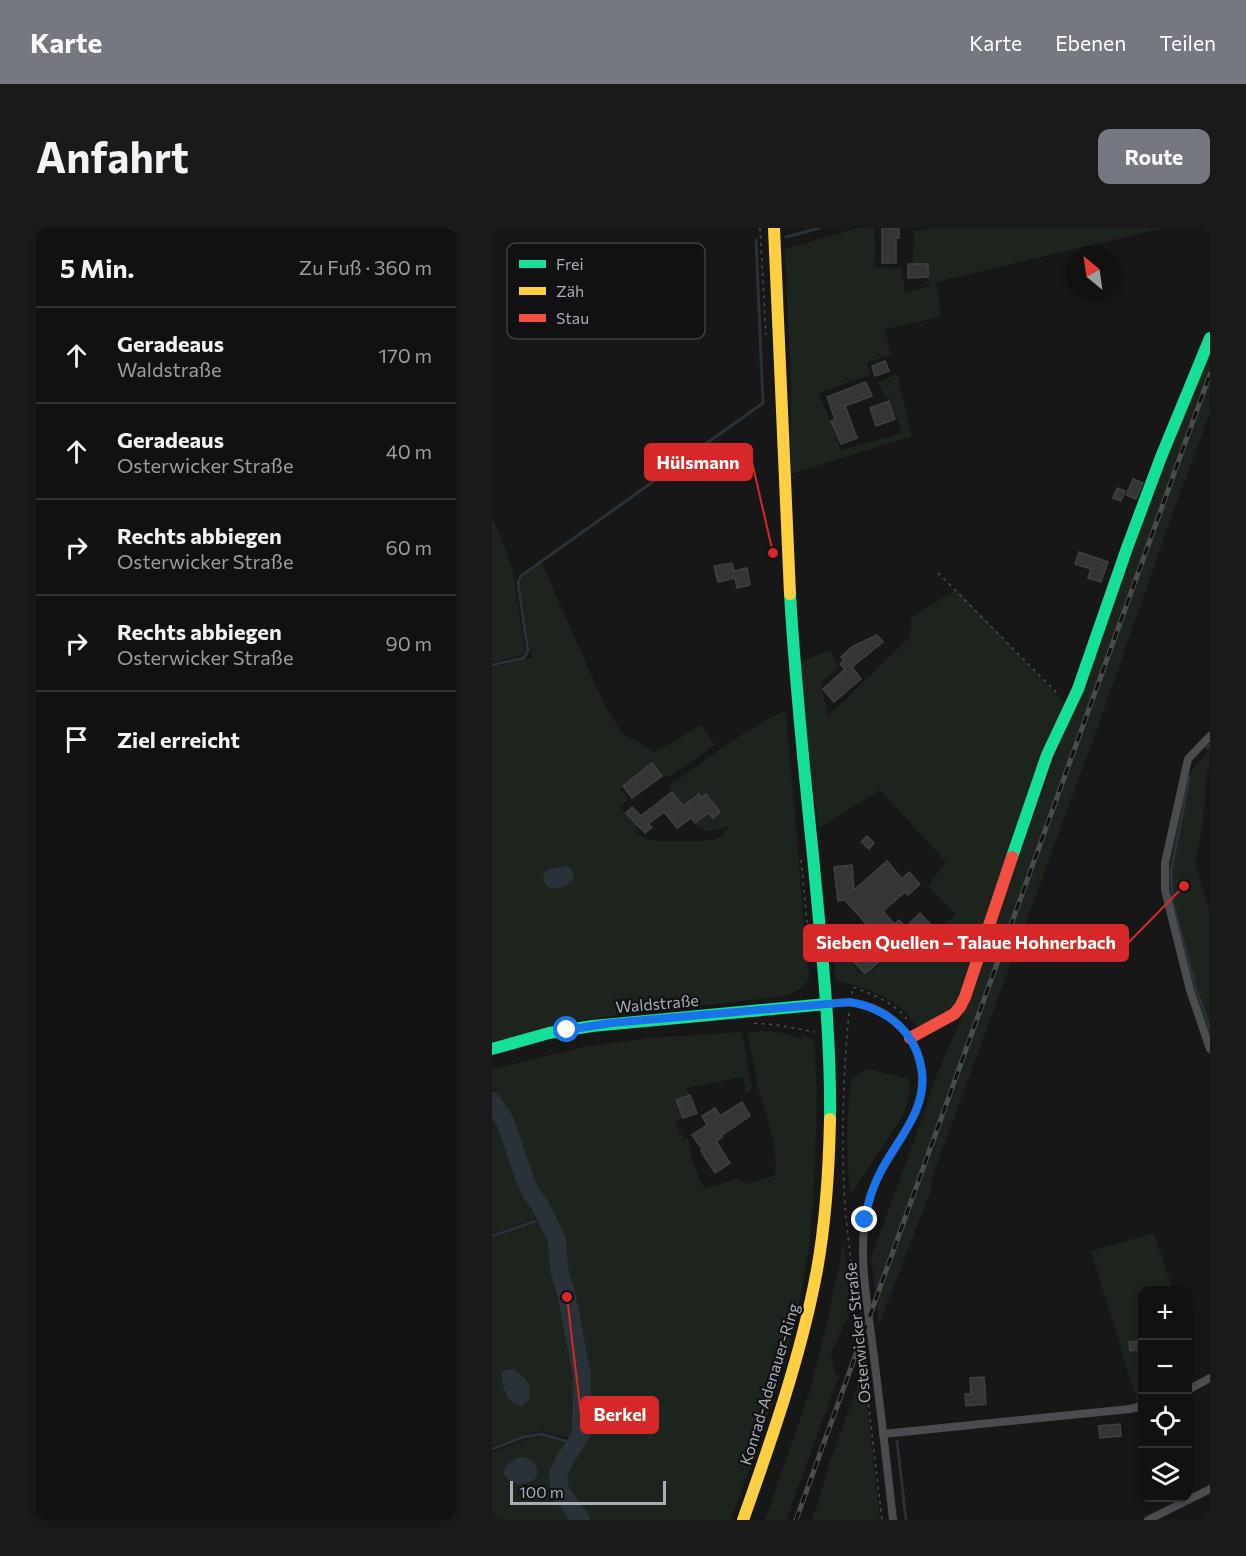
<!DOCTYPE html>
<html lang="de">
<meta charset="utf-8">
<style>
:root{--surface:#111;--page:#1a1a1a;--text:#f1f3f6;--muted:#9c9d9f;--line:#303131;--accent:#757880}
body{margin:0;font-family:Commissioner,sans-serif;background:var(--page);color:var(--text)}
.controls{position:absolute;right:18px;bottom:18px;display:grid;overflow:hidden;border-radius:12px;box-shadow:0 3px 9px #0003}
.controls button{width:54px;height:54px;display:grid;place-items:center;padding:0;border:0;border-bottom:2px solid var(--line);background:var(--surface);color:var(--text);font:30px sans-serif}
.compass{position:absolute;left:574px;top:18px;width:54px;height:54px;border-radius:50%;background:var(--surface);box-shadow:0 3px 9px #0003;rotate:331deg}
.scale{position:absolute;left:18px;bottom:15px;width:156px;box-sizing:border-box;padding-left:6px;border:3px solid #a8adb8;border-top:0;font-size:16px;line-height:21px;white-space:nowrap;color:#a8adb8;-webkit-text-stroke:4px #111113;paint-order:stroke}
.stop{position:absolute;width:18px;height:18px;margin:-14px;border:4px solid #1a73e8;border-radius:50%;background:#fff}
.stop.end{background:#1a73e8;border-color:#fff;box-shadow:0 2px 6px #0008}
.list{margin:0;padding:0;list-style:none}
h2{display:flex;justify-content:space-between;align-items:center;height:78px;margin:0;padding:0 24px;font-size:26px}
h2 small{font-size:20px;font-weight:400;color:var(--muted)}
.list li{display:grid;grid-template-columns:39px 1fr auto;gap:18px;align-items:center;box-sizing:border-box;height:96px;padding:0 24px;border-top:2px solid var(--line)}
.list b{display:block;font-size:22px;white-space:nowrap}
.list p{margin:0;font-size:20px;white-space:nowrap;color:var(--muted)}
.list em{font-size:20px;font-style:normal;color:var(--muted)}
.icon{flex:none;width:33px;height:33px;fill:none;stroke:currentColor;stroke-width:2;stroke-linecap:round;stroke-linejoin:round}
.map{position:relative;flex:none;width:718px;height:1292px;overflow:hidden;border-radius:12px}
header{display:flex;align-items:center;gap:36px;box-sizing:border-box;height:84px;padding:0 30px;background:var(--accent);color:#fff}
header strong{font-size:28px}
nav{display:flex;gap:33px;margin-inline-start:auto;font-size:21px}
.intro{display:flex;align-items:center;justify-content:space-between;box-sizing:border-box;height:144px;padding:0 36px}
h1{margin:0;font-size:42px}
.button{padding:15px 27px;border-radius:12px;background:var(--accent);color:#fff;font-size:21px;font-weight:700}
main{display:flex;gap:36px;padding:0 36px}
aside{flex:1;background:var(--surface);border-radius:12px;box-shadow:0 3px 9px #0003}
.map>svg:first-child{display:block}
.green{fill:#1d241e}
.water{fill:#2a3239}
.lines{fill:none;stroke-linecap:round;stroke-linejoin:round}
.stream{stroke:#2a3239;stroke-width:3}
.river{stroke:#2a3239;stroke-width:18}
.building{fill:#353536;stroke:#3f4043;stroke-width:1.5}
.path{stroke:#4d4e52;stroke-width:1.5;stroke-dasharray:3 4.5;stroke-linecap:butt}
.street{stroke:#4b4c50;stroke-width:8}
.fast{stroke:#16e098;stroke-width:12}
.slow{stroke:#ffcf43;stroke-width:12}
.jam{stroke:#f24e42;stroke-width:12}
.rail-casing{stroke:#4b4c4f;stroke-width:5}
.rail{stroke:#111113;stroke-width:3;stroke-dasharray:9;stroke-linecap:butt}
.route{stroke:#1a73e8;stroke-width:8}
.labels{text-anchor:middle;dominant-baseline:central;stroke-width:4.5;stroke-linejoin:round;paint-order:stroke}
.street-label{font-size:16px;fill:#a8adb8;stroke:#111113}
.key{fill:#111113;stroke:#3e4045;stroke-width:1.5}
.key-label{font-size:16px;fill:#a8adb8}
.leader{fill:none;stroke:#d62828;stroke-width:2}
.callout-dot{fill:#d62828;stroke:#111113;stroke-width:2}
.callout{fill:#d62828;stroke:#d62828;stroke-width:2}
.callout-label{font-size:18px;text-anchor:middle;font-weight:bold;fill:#fff}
</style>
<header>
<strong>Karte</strong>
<nav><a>Karte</a><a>Ebenen</a><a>Teilen</a></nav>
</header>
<div class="intro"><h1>Anfahrt</h1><a class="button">Route</a></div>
<main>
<aside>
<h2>5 Min.<small>Zu Fuß · 360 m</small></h2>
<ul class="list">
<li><svg class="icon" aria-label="ahead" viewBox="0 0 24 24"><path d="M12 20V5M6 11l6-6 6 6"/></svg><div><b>Geradeaus</b><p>Waldstraße</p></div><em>170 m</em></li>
<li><svg class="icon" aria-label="ahead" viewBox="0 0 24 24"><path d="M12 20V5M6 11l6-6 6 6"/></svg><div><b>Geradeaus</b><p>Osterwicker Straße</p></div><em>40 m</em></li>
<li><svg class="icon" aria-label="right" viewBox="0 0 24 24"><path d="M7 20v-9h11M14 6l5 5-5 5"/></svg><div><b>Rechts abbiegen</b><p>Osterwicker Straße</p></div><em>60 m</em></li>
<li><svg class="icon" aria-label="right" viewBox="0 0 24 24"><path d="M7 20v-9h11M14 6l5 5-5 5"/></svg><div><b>Rechts abbiegen</b><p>Osterwicker Straße</p></div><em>90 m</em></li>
<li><svg class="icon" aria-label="arrive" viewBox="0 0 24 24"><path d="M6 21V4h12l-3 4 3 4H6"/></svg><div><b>Ziel erreicht</b></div></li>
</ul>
</aside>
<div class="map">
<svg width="718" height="1292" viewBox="0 0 718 1292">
<rect width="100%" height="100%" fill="#171717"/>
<g class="green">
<path d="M366 0H382L383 39 410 40 413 65 437 58 435 36H421L422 2H433L434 0H671L444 54 449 89 393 101 399 126 375 135 379 146 327 165 349 222 410 205 397 169 393 170 386 154 405 146 420 208 299 246V163L293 21Z"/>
<path d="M718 118V185L681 284 609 490 442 944 438 965 387 1096 379 1029 432 886 441 855 479 768 487 733Z"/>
<path d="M0 289 9 309 21 342 33 423 31 427 0 434Z"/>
<path d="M50 335 104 458 117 485 131 506 163 524 209 497 223 517 179 548H170L160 535 128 560 136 571 128 579 146 597 143 604C148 608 154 611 160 612 170 614 215 614 224 611 230 609 234 603 237 598 222 602 215 608 203 595L215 583 221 590 228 585 215 566 209 570 206 566 198 572 194 583 180 564 177 558C214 532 251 502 293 483 303 572 308 662 317 751L310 760 293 768 120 788 79 794 0 814V439L40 430 38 423 28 354 31 349Z"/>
<path d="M465 361 572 475 553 526 470 767C459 783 445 795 425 799 405 768 377 762 344 752L340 712 348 713 366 744 374 748 402 722 412 732 464 686 436 658 454 634 388 562 326 601 307 435 338 422 347 440 329 455 336 488 418 409 420 389Z"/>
<path d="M718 521V540L715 543 711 595 703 635 718 685V819L676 675 674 640 690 556 703 538Z"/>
<path d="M279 803 295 806 311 812 309 805 322 813C325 845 325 877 324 908 322 954 321 999 313 1044 299 1129 268 1211 239 1292H94L75 1265 71 1254V1250L76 1237 92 1210 95 1149 92 1118 74 1054 73 1023 70 1010 37 949 30 930 19 892 0 860V841L91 819 156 810 250 804 260 860 254 867 251 849 195 860 197 867 184 872 191 890 183 894 192 912 196 909 200 933 211 958 214 960 247 950 254 956 284 947 283 925 281 911 266 859 255 804Z"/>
<path d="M376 841 417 851 418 858 416 873 411 888 361 963H358C354 924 354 890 359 851Z"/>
<path d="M0 883 10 897 27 953 36 970 44 981 48 989 0 1006Z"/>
<path d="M49 992 60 1016 67 1072 82 1123 86 1150 83 1190 80 1211 50 1203 31 1207 0 1218V1010L46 995Z"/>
<path d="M662 1005 681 1062H650V1172L645 1173 599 1023Z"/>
<path d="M352 1013 358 1084 339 1125 343 1146 348 1148 345 1153 294 1292H273L318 1163 336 1091Z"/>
<path d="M371 1144 388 1292H320L330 1263 336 1239Z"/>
<path d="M50 1208 79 1217C67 1231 54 1249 65 1269 70 1277 76 1284 82 1292H0V1225L32 1212Z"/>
</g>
<g class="water">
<path d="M76 638 82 646 80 653C72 659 64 664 55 658 43 641 63 639 76 638Z"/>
<path d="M22 1141C33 1149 40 1156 37 1171L30 1178C14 1176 10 1159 10 1144L13 1142Z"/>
<path d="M29 1229C40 1229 49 1239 44 1250 33 1259 18 1258 11 1245 12 1236 21 1232 29 1229Z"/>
</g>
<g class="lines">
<g class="stream">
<path d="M294 9 328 0"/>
<path d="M0 437 32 430 36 423 26 355 29 348 271 175 264 12"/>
<path d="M715 520 718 517"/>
<path d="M697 550 679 644 681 675 704 761 718 801"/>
<path d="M0 1008 53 990"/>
<path d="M405 1213 414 1292"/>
<path d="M0 1221 31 1209 50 1206 83 1216"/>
</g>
<path class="river" d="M0 873 13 893 32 949 39 965 48 977 65 1012 67 1041 75 1069 90 1148 89 1207 71 1235 66 1247 68 1263 89 1292"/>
</g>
<g class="building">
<path d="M390 0H407V10H404V35H390Z"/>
<path d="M416 36H436V49L416 50Z"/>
<path d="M393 133 397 143 383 148 380 138Z"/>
<path d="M374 154 380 168 353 178 365 210 349 216 339 193 343 191 335 169Z"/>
<path d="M397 173 403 191 384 198 378 180Z"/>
<path d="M641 251 651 255 644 271 634 267Z"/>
<path d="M625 260 633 263 629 273 621 270Z"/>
<path d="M587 324 616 334 609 354 596 350 599 341 583 336Z"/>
<path d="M240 335 242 343 255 340 258 357 245 360 243 350 226 354 222 338Z"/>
<path d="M385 407 391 414 360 439 369 451 342 474 331 461 353 441 348 436 352 432 349 429 360 419Z"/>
<path d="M160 535 170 548 140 570 131 558Z"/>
<path d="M180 564 191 578 207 566 209 570 214 566 228 584 221 590 216 585 203 595 199 590 185 600 172 584 156 596 160 599 153 605 134 585 140 579 149 588Z"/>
<path d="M375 608 382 615 377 621 369 614Z"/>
<path d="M395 633 410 651 417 644 428 656 416 667 413 664 391 683 402 696 407 692 414 699 428 685 442 700 410 730 402 720 373 746 361 733 387 710 353 672 346 673 342 639 360 637 362 662Z"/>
<path d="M198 867 205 885 191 890 184 872Z"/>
<path d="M250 874 258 888 230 907 231 909 224 913 238 935 223 945 209 923 211 922 200 907 215 897 210 888 223 880 228 888Z"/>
<path d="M651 1113V1121L638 1123 637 1114Z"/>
<path d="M492 1149 494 1176 474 1178 473 1166H479L478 1150Z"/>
<path d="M628 1196 629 1208 608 1210 607 1198Z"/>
</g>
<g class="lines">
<g class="path">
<path d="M268 0 274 107"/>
<path d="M446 345 568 468"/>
<path d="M309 632 319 735"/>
<path d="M360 766 361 759C380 766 401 774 415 791"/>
<path d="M357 785C351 849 349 914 353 978 355 1004 359 1030 362 1056"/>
<path d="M262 795 285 797 323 804"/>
<path d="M366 1087 390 1292"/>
</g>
<g class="street">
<path d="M718 508 696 531 673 635V662L698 762 718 821"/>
<path d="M335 776C343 775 353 774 362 775 394 779 421 804 428 835 441 888 390 924 377 972 364 1020 375 1072 381 1121 388 1178 395 1235 401 1292"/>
<path d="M696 1162 718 1150"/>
<path d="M391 1206 638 1181 650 1178"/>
<path d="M656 1292 718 1261"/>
</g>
<g class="fast">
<path d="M298 366C303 453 312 541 321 628 329 715 339 803 338 891"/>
<path d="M520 629 555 527 586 461 635 320 669 229 718 110"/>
<path d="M0 821 57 805 100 798 335 776"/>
</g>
<g class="slow">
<path d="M282 0 298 366"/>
<path d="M251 1292C280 1210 309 1128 325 1042 334 992 337 942 338 891"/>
</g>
<path class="jam" d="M418 810 462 786 468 779 473 769 520 629"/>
<g class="rail-casing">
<path id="rail" d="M304 1292 718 146"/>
</g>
<use href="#rail" class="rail"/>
</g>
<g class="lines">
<path class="route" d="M75 802 119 795 358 774C380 778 400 788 414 805 423 816 428 829 430 843 435 881 408 908 391 939 382 955 376 974 373 992"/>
</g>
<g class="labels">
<g class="street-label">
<text transform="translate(165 775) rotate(-5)">Waldstraße</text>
<text transform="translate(365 1105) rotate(-96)">Osterwicker Straße</text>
<text transform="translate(277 1156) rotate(-73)">Konrad-Adenauer-Ring</text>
</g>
</g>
<rect x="15" y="15" width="198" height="96" rx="9" class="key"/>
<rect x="27" y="32" width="27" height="8" fill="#16e098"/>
<rect x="27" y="59" width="27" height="8" fill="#ffcf43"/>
<rect x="27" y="86" width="27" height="8" fill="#f24e42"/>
<g class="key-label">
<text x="64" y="42">Frei</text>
<text x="64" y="69">Zäh</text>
<text x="64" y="96">Stau</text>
</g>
<path class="leader" d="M281 325L260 234M692 658L636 715M75 1069L89 1187"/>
<g class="callout-dot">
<circle cx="281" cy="325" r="6"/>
<circle cx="692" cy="658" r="6"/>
<circle cx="75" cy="1069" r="6"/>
</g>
<g class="callout">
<rect x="153" y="216" width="107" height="36" rx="6"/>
<rect x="312" y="697" width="324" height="36" rx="6"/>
<rect x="89" y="1169" width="77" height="36" rx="6"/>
</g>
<g class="callout-label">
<text x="206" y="241">Hülsmann</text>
<text x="474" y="721">Sieben Quellen – Talaue Hohnerbach</text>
<text x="128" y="1193">Berkel</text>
</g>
</svg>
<div class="controls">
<button>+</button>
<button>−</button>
<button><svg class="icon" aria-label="locate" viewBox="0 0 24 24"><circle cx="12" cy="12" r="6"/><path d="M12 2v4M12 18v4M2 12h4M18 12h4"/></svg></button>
<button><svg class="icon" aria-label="layers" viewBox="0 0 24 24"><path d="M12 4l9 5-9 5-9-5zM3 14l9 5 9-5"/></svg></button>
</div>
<svg class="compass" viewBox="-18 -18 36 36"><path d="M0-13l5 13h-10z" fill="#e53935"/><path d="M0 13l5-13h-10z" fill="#9c9d9f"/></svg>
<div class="scale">100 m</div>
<div class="stop" style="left:75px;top:802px"></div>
<div class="stop end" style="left:373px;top:992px"></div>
</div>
</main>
